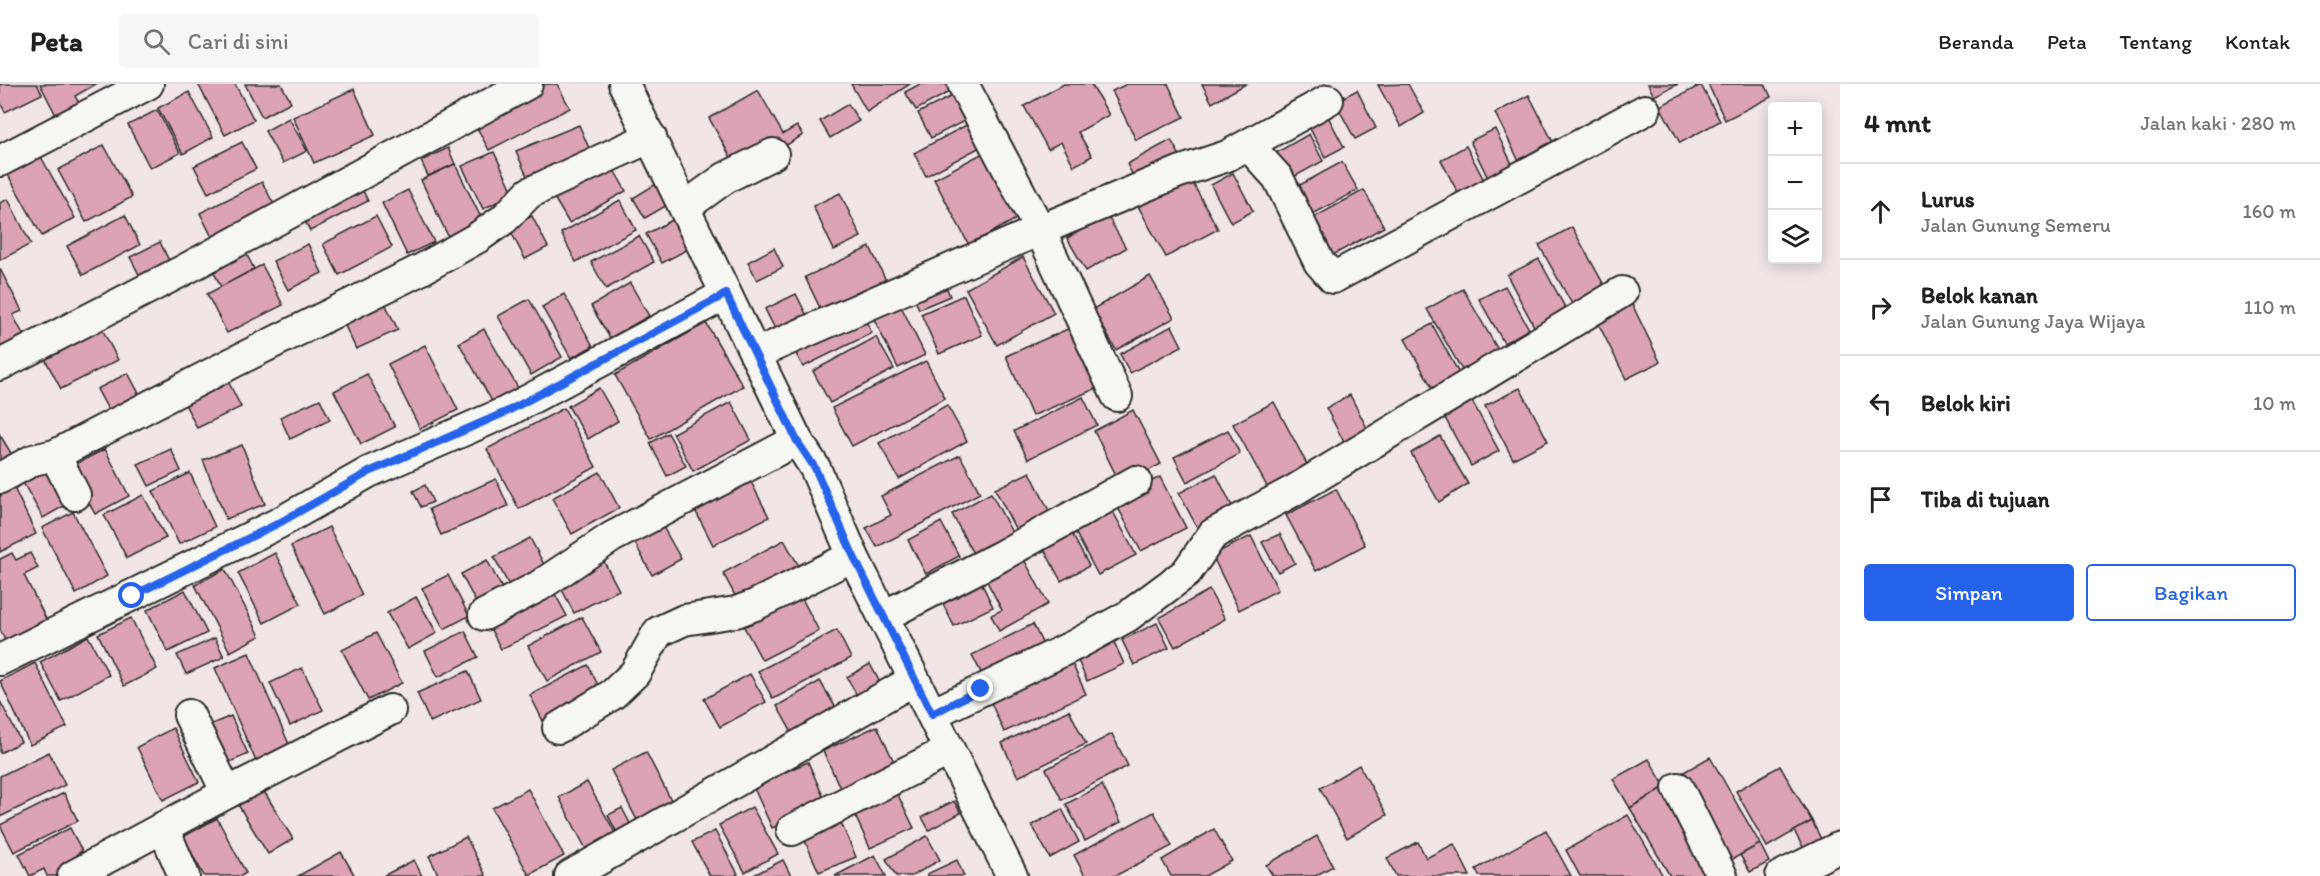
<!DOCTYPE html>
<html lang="id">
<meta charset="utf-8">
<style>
:root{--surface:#fff;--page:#f6f6f6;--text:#202124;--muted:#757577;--line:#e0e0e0;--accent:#2563eb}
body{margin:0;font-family:Itim,sans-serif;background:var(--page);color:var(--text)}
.controls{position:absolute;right:18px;top:18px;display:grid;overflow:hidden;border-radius:6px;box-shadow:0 3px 15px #0003}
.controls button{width:54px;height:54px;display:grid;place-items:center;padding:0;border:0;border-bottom:2px solid var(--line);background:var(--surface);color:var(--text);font:30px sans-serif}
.stop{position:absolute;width:18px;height:18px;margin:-14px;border:4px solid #2563eb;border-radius:50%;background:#fff}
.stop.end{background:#2563eb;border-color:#fff;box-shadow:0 2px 6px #0008}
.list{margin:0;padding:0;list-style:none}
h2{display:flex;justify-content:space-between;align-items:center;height:78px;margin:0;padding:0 24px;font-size:26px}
h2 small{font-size:20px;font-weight:400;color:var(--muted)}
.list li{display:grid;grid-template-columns:39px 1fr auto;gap:18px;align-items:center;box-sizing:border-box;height:96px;padding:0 24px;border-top:2px solid var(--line)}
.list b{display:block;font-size:22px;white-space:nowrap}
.list p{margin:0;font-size:20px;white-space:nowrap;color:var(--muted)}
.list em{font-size:20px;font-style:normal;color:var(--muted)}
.actions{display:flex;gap:12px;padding:18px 24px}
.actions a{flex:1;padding:14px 0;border:2px solid var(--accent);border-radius:6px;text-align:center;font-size:21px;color:var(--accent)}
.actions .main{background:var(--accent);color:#fff}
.icon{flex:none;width:33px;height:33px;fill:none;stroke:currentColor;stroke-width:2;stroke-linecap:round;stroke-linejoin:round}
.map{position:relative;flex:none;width:1840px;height:792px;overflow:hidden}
header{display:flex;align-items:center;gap:36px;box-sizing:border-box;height:84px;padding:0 30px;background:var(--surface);border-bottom:2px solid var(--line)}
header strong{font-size:28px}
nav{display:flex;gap:33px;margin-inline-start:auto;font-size:21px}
.search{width:420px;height:54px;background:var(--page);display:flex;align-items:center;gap:15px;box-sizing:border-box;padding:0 21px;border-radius:6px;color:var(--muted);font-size:22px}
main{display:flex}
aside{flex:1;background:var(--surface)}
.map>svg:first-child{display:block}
.building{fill:#dca3b4;stroke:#2b2b2b;stroke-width:1.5}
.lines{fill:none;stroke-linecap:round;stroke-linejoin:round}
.minor-casing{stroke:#2b2b2b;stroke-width:34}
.minor{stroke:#f6f6f2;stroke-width:30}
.route{stroke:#2563eb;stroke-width:8}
</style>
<header>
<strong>Peta</strong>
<div class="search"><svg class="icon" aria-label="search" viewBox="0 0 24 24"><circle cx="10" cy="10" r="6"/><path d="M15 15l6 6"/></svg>Cari di sini</div>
<nav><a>Beranda</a><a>Peta</a><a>Tentang</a><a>Kontak</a></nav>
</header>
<main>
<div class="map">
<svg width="1840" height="792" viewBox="0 0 1840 792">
<rect width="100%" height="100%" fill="#f1e5e6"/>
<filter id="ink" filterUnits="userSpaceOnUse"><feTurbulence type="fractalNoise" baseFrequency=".0167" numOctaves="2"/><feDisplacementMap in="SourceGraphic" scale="12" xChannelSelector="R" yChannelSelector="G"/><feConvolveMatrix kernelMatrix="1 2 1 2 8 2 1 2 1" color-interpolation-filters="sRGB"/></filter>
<g filter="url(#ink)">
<g class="building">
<path d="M0 0H37L42 10 5 28 0 18Z"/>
<path d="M40 0H96L75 12 80 21 57 33Z"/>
<path d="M198 0H235L254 36 225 51Z"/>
<path d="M245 0H281L291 18 262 33Z"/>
<path d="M546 0H557L570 24 489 66 474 38Z"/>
<path d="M851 0H910L867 28Z"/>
<path d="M920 0H950L953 6 916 26 905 8Z"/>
<path d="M1064 0H1091L1109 31 1078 48 1092 72 1074 82 1061 58 1048 65 1024 22Z"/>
<path d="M1127 0H1168L1184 33 1136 56 1112 7Z"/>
<path d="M1202 0H1246L1212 19Z"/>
<path d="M1408 0 1424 29 1401 43 1378 1Z"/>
<path d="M1648 0H1678L1654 12Z"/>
<path d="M1708 0H1765L1771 13 1725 36Z"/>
<path d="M1701 1 1720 37 1680 59 1660 22Z"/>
<path d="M354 5 375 51 314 79 293 33Z"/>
<path d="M758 6 783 50 797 42 803 51 780 65 734 79 709 34Z"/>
<path d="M1357 6 1376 44 1355 55 1335 18Z"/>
<path d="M189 8 213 53 183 70 158 24Z"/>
<path d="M960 8 972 33 931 54 918 29Z"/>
<path d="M1529 11 1554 60 1519 77 1495 29Z"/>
<path d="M848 20 859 37 830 54 820 37Z"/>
<path d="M157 26 180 69 150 84 128 41Z"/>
<path d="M1325 27 1344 63 1325 73 1306 37Z"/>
<path d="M289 34 307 67 283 79 265 47Z"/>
<path d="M972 38 984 61 926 92 914 69Z"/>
<path d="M579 41 592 71 529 97 516 67Z"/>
<path d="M1495 45 1514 84 1489 96 1470 57Z"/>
<path d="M1309 50 1323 77 1288 96 1274 70Z"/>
<path d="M1171 56 1183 77 1138 101 1127 80Z"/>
<path d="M242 58 256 85 208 109 194 82Z"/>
<path d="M104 61 132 113 86 138 58 86Z"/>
<path d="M1466 62 1485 98 1459 111 1441 76Z"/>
<path d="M448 64 455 80 428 92 421 77Z"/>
<path d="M494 68 514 110 483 125 462 82Z"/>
<path d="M983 69 1018 134 969 161 934 95Z"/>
<path d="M40 71 75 134 42 152 7 89Z"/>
<path d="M1342 78 1358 106 1313 130 1298 102Z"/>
<path d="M610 79 626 107 569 139 553 112Z"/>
<path d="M455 80 482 136 448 152 421 96Z"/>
<path d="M1233 89 1253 127 1231 139 1211 101Z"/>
<path d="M1190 94 1218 145 1166 173 1138 122Z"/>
<path d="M357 95 368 117 310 147 299 125Z"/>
<path d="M262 98 279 130 216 161 200 129Z"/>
<path d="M656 100 669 120 645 134 633 114Z"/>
<path d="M408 106 434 158 407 171 382 119Z"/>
<path d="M1364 106 1384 143 1333 171 1313 134Z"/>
<path d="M840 109 861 153 834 166 813 122Z"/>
<path d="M8 115 31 160 0 176V119Z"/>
<path d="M620 116 636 146 576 178 561 149Z"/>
<path d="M125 131 140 161 83 191 67 162Z"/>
<path d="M1107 131 1126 164 1086 187 1067 154Z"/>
<path d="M376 132 392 163 339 191 323 160Z"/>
<path d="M532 132 548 163 525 175 509 144Z"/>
<path d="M676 134 692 163 662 179 646 150Z"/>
<path d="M1572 143 1604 201 1572 220 1539 161Z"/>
<path d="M639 152 654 178 606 205 591 178Z"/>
<path d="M160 158 172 183 143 198 130 173Z"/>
<path d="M308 160 322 189 288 206 273 177Z"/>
<path d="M870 163 888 201 824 232 805 193Z"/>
<path d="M774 164 783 183 757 196 748 178Z"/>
<path d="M244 165 254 185 221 203 211 182Z"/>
<path d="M1023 173 1054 229 997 261 966 205Z"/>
<path d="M1539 175 1568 229 1536 246 1507 191Z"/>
<path d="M262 181 283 221 227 249 207 210Z"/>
<path d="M0 185 22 227 13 231 24 252 0 265Z"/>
<path d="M1150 192 1174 234 1116 266 1093 225Z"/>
<path d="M943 195 950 212 919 225 912 209Z"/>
<path d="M630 199 649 232 610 254 591 222Z"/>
<path d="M1505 202 1529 245 1504 259 1479 215Z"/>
<path d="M1463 205 1498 266 1462 286 1427 225Z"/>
<path d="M564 210 593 262 571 274 542 223Z"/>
<path d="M796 210 810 238 779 253 765 225Z"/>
<path d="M964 211 982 251 939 270 921 230Z"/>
<path d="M382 213 398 246 356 265 341 233Z"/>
<path d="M529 215 562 273 531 291 498 232Z"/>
<path d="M898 216 925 271 898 284 871 229Z"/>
<path d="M1631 218 1660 278 1626 295 1596 235Z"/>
<path d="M863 231 872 249 803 283 793 264Z"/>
<path d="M706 239 743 302 651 355 615 291Z"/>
<path d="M1432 240 1461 293 1434 307 1405 255Z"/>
<path d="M1172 242 1182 262 1130 289 1120 270Z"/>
<path d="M101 243 118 276 61 305 44 273Z"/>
<path d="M1070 244 1097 304 1032 332 1006 272Z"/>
<path d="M484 245 518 304 493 319 459 259Z"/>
<path d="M876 253 894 285 830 319 813 287Z"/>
<path d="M425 261 458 326 420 345 388 280Z"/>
<path d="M926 277 945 314 852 362 832 324Z"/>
<path d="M128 289 142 315 111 331 97 305Z"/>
<path d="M367 290 395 343 361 360 334 307Z"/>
<path d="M227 295 241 323 197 344 183 316Z"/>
<path d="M599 304 618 337 588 355 568 322Z"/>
<path d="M1520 304 1548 357 1513 375 1485 322Z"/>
<path d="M1350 311 1368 346 1344 358 1326 324Z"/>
<path d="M1083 313 1097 341 1028 375 1014 347Z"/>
<path d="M320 315 330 336 290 355 280 333Z"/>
<path d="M1472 317 1499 367 1471 382 1444 332Z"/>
<path d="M731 318 751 356 693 387 673 349Z"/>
<path d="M1274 318 1310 386 1270 408 1233 340Z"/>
<path d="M947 321 967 357 899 395 879 359Z"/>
<path d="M564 324 596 383 519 425 487 365Z"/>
<path d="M1133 326 1161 380 1121 401 1094 347Z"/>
<path d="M1228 346 1240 370 1187 398 1174 373Z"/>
<path d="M668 349 686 382 667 392 650 359Z"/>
<path d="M0 351 14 374 0 383Z"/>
<path d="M1440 352 1468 400 1439 418 1411 369Z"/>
<path d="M242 361 265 420 226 435 203 376Z"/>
<path d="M105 365 129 412 95 430 70 383Z"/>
<path d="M171 365 181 387 149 402 138 380Z"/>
<path d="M960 371 980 409 877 463 866 444 891 431 881 412Z"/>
<path d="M49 380 71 418 43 434 21 395Z"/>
<path d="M600 388 619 424 572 450 552 414Z"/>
<path d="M1030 388 1055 439 1021 456 995 405Z"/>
<path d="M190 389 215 443 179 460 153 407Z"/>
<path d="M1216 390 1234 426 1198 445 1179 409Z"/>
<path d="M1160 393 1186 444 1141 467 1114 416Z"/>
<path d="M749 394 769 433 713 461 693 422Z"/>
<path d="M496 395 508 422 441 451 429 425Z"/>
<path d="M425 401 433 418 421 423 413 407Z"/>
<path d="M14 404 36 450 0 468V412Z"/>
<path d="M1336 405 1365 461 1316 487 1286 431Z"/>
<path d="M991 409 1017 458 978 479 952 430Z"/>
<path d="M143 411 166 454 127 474 104 431Z"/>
<path d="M1110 422 1136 471 1098 491 1072 442Z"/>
<path d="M73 428 107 492 76 510 42 444Z"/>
<path d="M658 434 681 475 652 491 630 450Z"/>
<path d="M941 438 959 472 926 490 908 456Z"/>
<path d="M329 443 362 511 325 530 291 462Z"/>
<path d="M1071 448 1089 482 1061 497 1043 463Z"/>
<path d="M1280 450 1295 479 1278 488 1262 458Z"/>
<path d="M1251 452 1278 506 1239 526 1212 471Z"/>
<path d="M530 454 549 490 513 509 494 473Z"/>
<path d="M784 456 800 484 738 517 723 489Z"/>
<path d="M1020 468 1048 520 999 547 991 531 1002 526 982 488Z"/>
<path d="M12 469 16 476 30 469 38 484 24 491 49 541 8 562 0 546V475Z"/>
<path d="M275 469 301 520 264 539 238 489Z"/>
<path d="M602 474 619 506 574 529 558 498Z"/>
<path d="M487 476 505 510 479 524 461 490Z"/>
<path d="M225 485 260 552 230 568 195 501Z"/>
<path d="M448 491 469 532 444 545 422 504Z"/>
<path d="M978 492 993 523 954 542 939 512Z"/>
<path d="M551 503 567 532 501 565 486 536Z"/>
<path d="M185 506 207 549 168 568 147 526Z"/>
<path d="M1209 506 1225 535 1175 563 1159 534Z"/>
<path d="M799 509 819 547 762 576 742 539Z"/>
<path d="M416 513 437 549 408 565 387 529Z"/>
<path d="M582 533 601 568 547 597 528 562Z"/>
<path d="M131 534 157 585 124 602 98 550Z"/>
<path d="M1157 539 1169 564 1134 581 1122 556Z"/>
<path d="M1033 540 1046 567 986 598 972 571Z"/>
<path d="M837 546 851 574 773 615 758 587Z"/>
<path d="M465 547 478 573 438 593 425 567Z"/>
<path d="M376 549 402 599 368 616 342 566Z"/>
<path d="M88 552 109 591 61 617 40 578Z"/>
<path d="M215 554 224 573 186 590 177 571Z"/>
<path d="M1113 556 1124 580 1087 597 1076 572Z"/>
<path d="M249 569 292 667 258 682 215 584Z"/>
<path d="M1070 575 1086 610 1004 648 988 612Z"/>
<path d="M35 579 67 643 30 661 0 597Z"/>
<path d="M870 580 884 606 861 619 847 593Z"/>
<path d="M588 581 603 611 545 641 530 611Z"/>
<path d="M302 584 323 626 290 642 270 599Z"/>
<path d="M468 587 481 615 430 638 417 609Z"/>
<path d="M750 590 766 618 720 643 704 615Z"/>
<path d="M820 597 839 629 795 654 777 622Z"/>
<path d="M0 617 21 658 0 669Z"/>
<path d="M1069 626 1086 660 1018 693 1002 659Z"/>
<path d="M231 632 248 670 223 681 207 642Z"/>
<path d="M877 642 896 682 842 708 823 667Z"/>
<path d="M173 644 199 698 163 716 137 663Z"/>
<path d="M1112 650 1128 682 1062 716 1046 685Z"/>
<path d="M49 668 65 701 0 733V692Z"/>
<path d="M646 668 673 720 638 738 611 686Z"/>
<path d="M1710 673 1760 760 1724 780 1675 693Z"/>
<path d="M1649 675 1665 703 1630 724 1613 695Z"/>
<path d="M808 678 826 719 772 744 753 702Z"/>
<path d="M1359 681 1387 731 1347 754 1320 704Z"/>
<path d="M1780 682 1812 737 1767 763 1736 707Z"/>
<path d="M587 698 618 754 588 769 559 713Z"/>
<path d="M1102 701 1121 738 1085 757 1066 720Z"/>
<path d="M1665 703 1706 792H1670L1630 724Z"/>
<path d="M262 704 293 755 268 770 237 719Z"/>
<path d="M528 705 564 772 529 791 492 724Z"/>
<path d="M895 705 914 744 870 764 852 725Z"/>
<path d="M64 709 78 737 14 768 0 741Z"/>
<path d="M954 717 961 729 929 746 922 733Z"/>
<path d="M752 723 778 770 745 788 719 741Z"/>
<path d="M622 724 634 747 620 755 608 731Z"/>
<path d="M1062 725 1079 758 1050 774 1032 741Z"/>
<path d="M1154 728 1172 762 1115 792H1085L1074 771Z"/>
<path d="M1628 731 1663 792H1580L1566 766Z"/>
<path d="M838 732 856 773 819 788 801 748Z"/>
<path d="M217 734 246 789 241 792H204L183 753Z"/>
<path d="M1812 737 1821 755 1804 765 1794 747Z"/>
<path d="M70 744 82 767 77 770 83 782 62 792H47L44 785 30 792 19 770Z"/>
<path d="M1214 745 1232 777 1205 792H1171L1162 776Z"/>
<path d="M1546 746 1571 792H1479L1476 785Z"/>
<path d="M715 747 738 790 734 792H710L692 758Z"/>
<path d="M927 752 940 776 912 792H896L886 775Z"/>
<path d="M1317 752 1333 782 1315 792H1273L1266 781Z"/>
<path d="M466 753 486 792H439L429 772Z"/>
<path d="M1418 758 1426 774 1454 760 1470 792H1396L1387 774Z"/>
<path d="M1760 760 1769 778 1750 788 1740 771Z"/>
<path d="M341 768 355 792H298Z"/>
<path d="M875 771 886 792H835Z"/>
<path d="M414 776 422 792H383Z"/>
<path d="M783 776 791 792H752Z"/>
<path d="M957 776 964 792H928L927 790Z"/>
</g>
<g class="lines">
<g class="minor-casing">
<g id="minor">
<path d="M624 0 797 356 815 384 853 472 1012 792"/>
<path d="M1249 62 1278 94 1319 178 1333 194 1645 26"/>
<path d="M0 77 148 0"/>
<path d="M685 123 725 94 773 70"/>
<path d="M755 270 1040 146 963 0"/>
<path d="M0 281 184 186 527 0"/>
<path d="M1117 312 1040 146 1179 88 1227 72 1328 16"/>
<path d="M55 371 75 411"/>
<path d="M0 394 33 376 55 371 234 278 422 185 477 154 504 135 529 109 651 53"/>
<path d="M484 531 539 502 612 453 797 356"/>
<path d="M884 532 999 473 1136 397"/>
<path d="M0 576 279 439 369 388 506 328 726 210"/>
<path d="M932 630 1077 560 1128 532 1186 489 1213 450 1293 407 1622 208"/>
<path d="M189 631 227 709"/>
<path d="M558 644 613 610 635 589 658 548 684 536 736 528 755 521 853 472"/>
<path d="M1678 704 1722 792"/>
<path d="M163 743 184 792"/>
<path d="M792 746 948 667"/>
<path d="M73 792 227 709 390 626"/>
<path d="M570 792 914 596"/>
<path d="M1781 792 1840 763"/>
</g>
</g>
<use href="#minor" class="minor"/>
</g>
</g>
<g class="lines" filter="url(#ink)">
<path class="route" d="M132 512 279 439 369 388 506 328 726 210 797 357 815 384 853 471 932 630 981 605"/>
</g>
</svg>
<div class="controls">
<button>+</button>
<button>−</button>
<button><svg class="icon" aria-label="layers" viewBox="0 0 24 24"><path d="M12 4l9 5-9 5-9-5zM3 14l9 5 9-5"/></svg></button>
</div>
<div class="stop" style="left:132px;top:512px"></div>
<div class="stop end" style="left:981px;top:605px"></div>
</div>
<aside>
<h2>4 mnt<small>Jalan kaki · 280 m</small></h2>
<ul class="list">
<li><svg class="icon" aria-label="ahead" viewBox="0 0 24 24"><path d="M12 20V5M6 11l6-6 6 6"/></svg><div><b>Lurus</b><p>Jalan Gunung Semeru</p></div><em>160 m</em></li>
<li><svg class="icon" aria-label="right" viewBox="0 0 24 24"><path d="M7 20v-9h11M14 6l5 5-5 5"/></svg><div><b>Belok kanan</b><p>Jalan Gunung Jaya Wijaya</p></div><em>110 m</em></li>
<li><svg class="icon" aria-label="left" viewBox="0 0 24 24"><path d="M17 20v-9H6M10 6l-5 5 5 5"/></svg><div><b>Belok kiri</b></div><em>10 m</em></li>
<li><svg class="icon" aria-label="arrive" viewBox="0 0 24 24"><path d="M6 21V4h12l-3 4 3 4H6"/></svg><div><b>Tiba di tujuan</b></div></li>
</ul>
<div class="actions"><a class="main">Simpan</a><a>Bagikan</a></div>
</aside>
</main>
